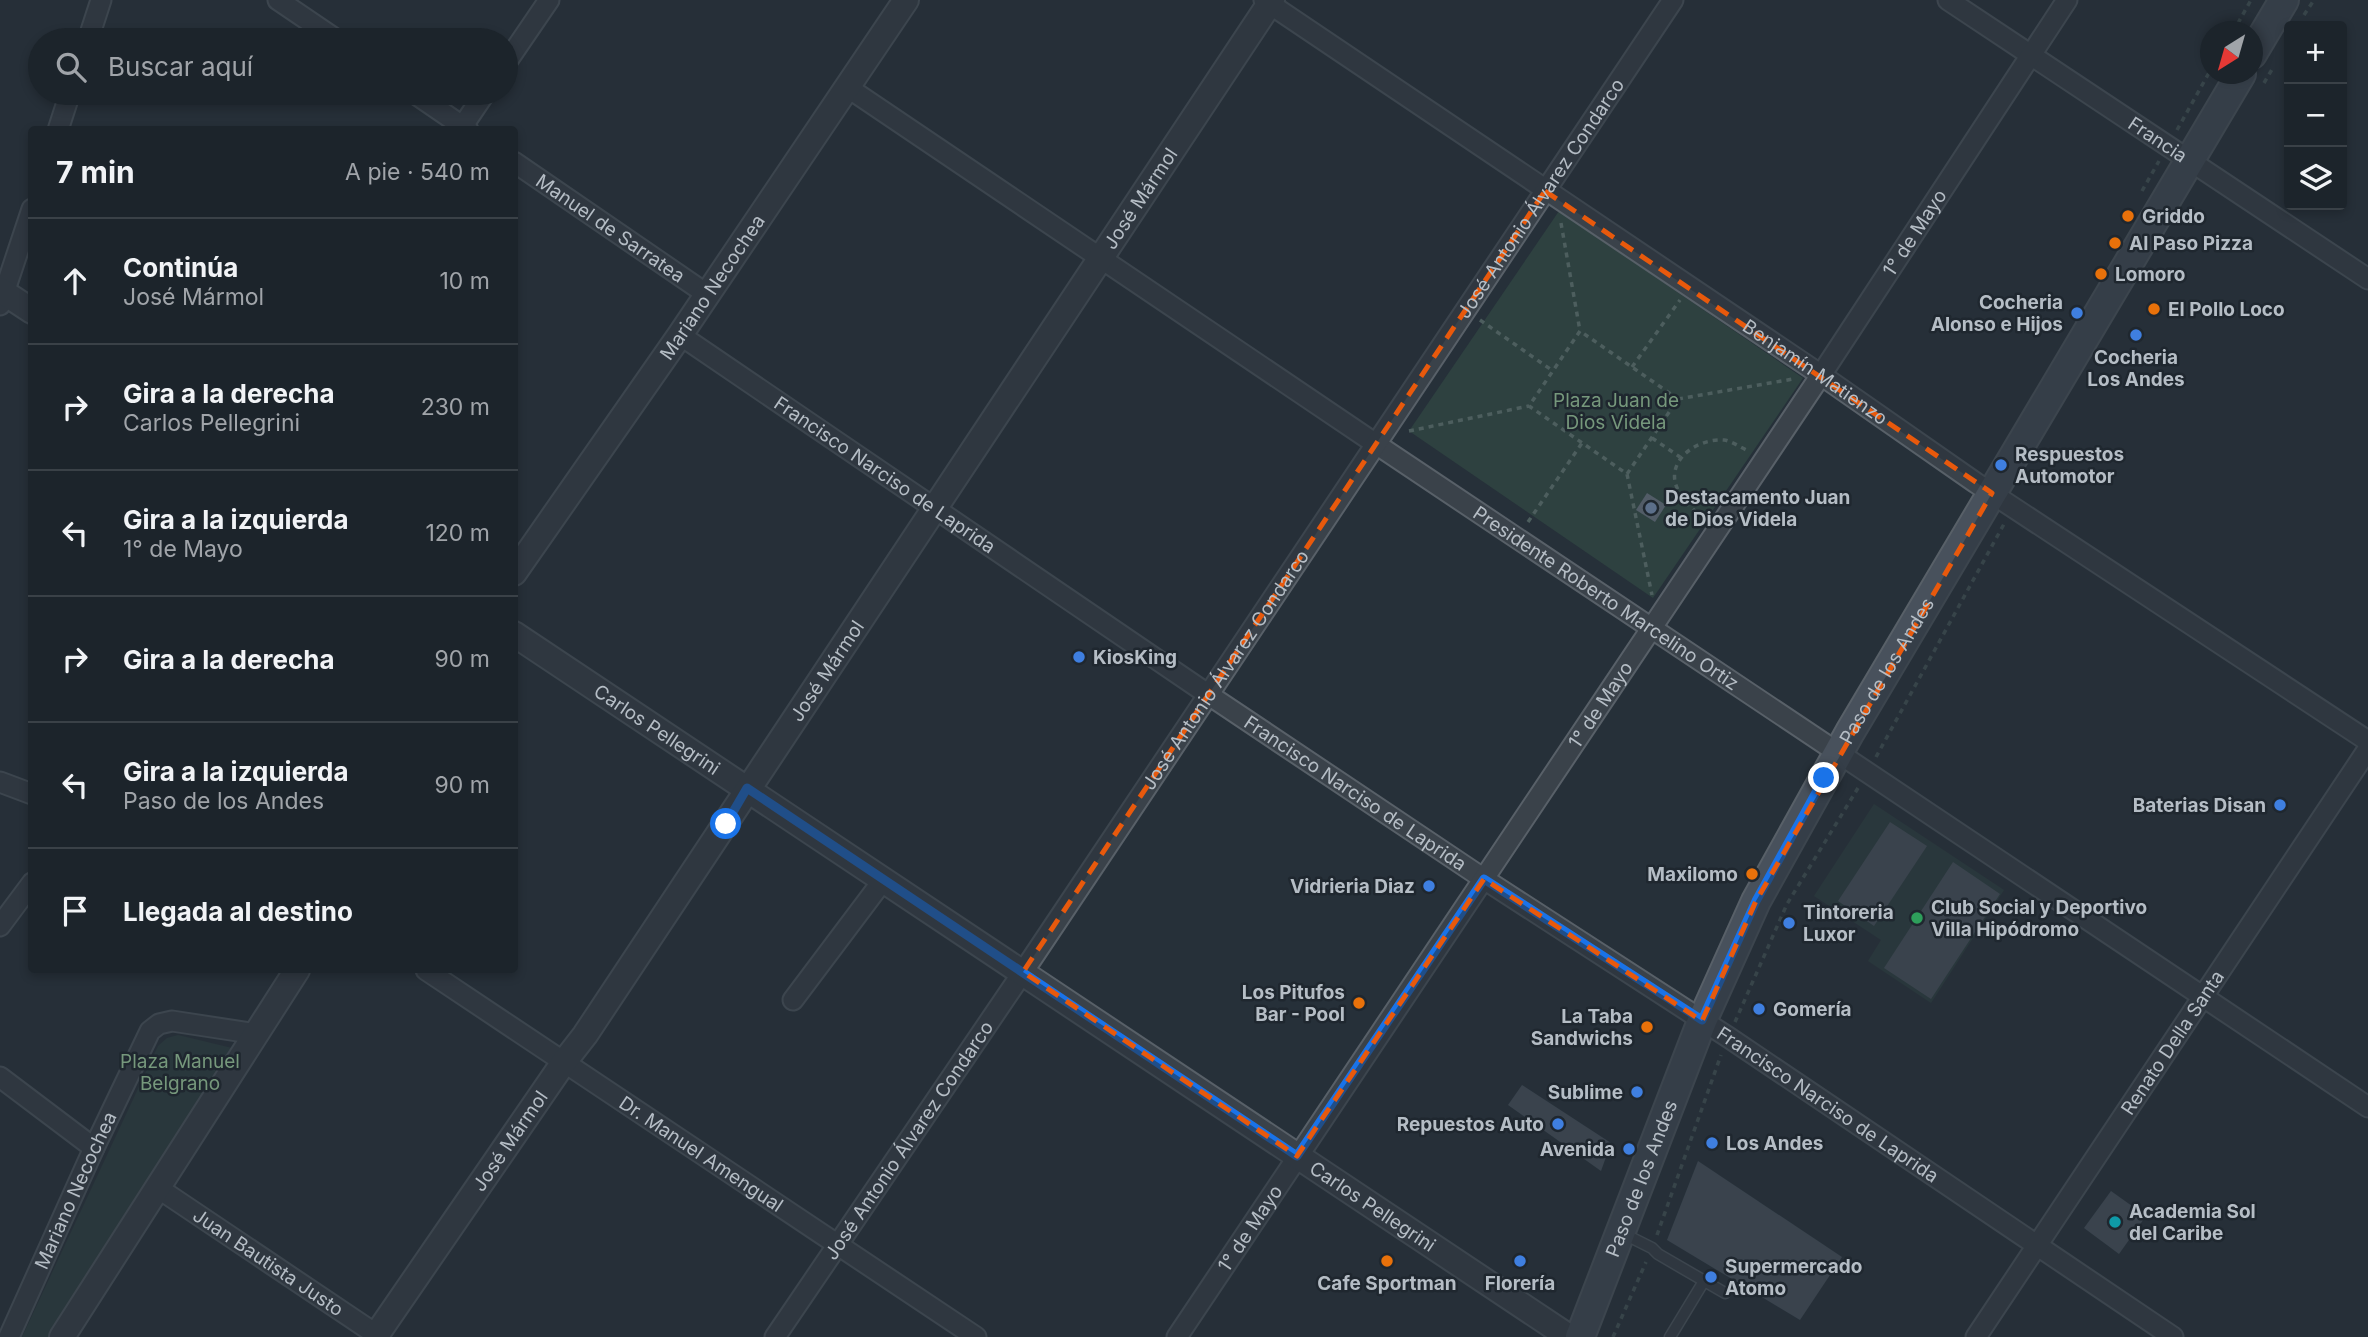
<!DOCTYPE html>
<html lang="es">
<meta charset="utf-8">
<style>
:root{--surface:#1c242b;--page:#252c33;--text:#f1f3f6;--muted:#a0a4a9;--line:#3a4147}
body{margin:0;font-family:Inter,sans-serif;background:var(--page);color:var(--text)}
.controls{position:absolute;right:21px;top:21px;display:grid;overflow:hidden;border-radius:7px;box-shadow:0 4px 10px #0003}
.controls button{width:63px;height:63px;display:grid;place-items:center;padding:0;border:0;border-bottom:2px solid var(--line);background:var(--surface);color:var(--text);font:35px sans-serif}
.compass{position:absolute;left:2200px;top:21px;width:63px;height:63px;border-radius:50%;background:var(--surface);box-shadow:0 4px 10px #0003;rotate:217deg}
.stop{position:absolute;width:21px;height:21px;margin:-16px;border:5px solid #1a73e8;border-radius:50%;background:#fff}
.stop.end{background:#1a73e8;border-color:#fff;box-shadow:0 2px 7px #0008}
.list{margin:0;padding:0;list-style:none}
h2{display:flex;justify-content:space-between;align-items:center;height:91px;margin:0;padding:0 28px;font-size:30px}
h2 small{font-size:23px;font-weight:400;color:var(--muted)}
.list li{display:grid;grid-template-columns:46px 1fr auto;gap:21px;align-items:center;box-sizing:border-box;height:126px;padding:0 28px;border-top:2px solid var(--line)}
.list b{display:block;font-size:26px;white-space:nowrap}
.list p{margin:0;font-size:23px;white-space:nowrap;color:var(--muted)}
.list em{font-size:23px;font-style:normal;color:var(--muted)}
.icon{flex:none;width:38px;height:38px;fill:none;stroke:currentColor;stroke-width:2;stroke-linecap:round;stroke-linejoin:round}
.map{position:relative;flex:none;width:2368px;height:1337px;overflow:hidden}
.search{position:absolute;background:var(--surface);box-shadow:0 4px 10px #0003;left:28px;top:28px;width:490px;height:77px;display:flex;align-items:center;gap:18px;box-sizing:border-box;padding:0 24px;border-radius:38px;color:var(--muted);font-size:26px}
.panel{position:absolute;background:var(--surface);box-shadow:0 4px 10px #0003;left:28px;top:126px;width:490px;height:847px;border-radius:7px}
.map>svg:first-child{display:block}
.green{fill:#2e4140}
.building{fill:#525c67}
.lines{fill:none;stroke-linecap:round;stroke-linejoin:round}
.service-casing{stroke:#586068;stroke-width:13}
.minor-casing{stroke:#586068;stroke-width:23}
.tertiary-casing{stroke:#586068;stroke-width:28}
.secondary-casing{stroke:#586068;stroke-width:32}
.path{stroke:#4d5e5e;stroke-width:3.5;stroke-dasharray:5 5;stroke-linecap:butt}
.service{stroke:#3a424a;stroke-width:10}
.minor{stroke:#3a424a;stroke-width:19}
.tertiary{stroke:#3a424a;stroke-width:24}
.secondary{stroke:#48515c;stroke-width:28}
.route{stroke:#1a73e8;stroke-width:9}
.marked{fill:none;stroke:#e8590c;stroke-width:5;stroke-dasharray:14 9;stroke-linejoin:round}
.food-dot{fill:#e8710a;stroke:#1f272f;stroke-width:2.5}
.shop-dot{fill:#3f7fe0;stroke:#1f272f;stroke-width:2.5}
.service-dot{fill:#5c6f8a;stroke:#1f272f;stroke-width:2.5}
.leisure-dot{fill:#2e9e5b;stroke:#1f272f;stroke-width:2.5}
.culture-dot{fill:#0f9aa8;stroke:#1f272f;stroke-width:2.5}
.labels{text-anchor:middle;dominant-baseline:central;stroke-width:5;stroke-linejoin:round;paint-order:stroke}
.street-label{font-size:19px;fill:#b5bdc5;stroke:#1f272f}
.poi-label{font-size:19px;font-weight:bold;fill:#b5bdc5;stroke:#1f272f;text-anchor:start}
.park-label{font-size:19px;fill:#76987c;stroke:#1f272f}
</style>
<div class="map">
<svg width="2368" height="1337" viewBox="0 0 2368 1337">
<rect width="100%" height="100%" fill="#263039"/>
<g class="green">
<path d="M1559 211 1803 378 1653 598 1409 431Z"/>
<path d="M1874 804 2004 890 1931 1003 1868 961 1881 940 1814 896Z"/>
<path d="M178 1035 232 1048 48 1337H22L158 1046 167 1038Z"/>
</g>
<g class="building">
<path d="M1647 493 1666 505 1655 522 1636 510Z"/>
<path d="M1890 822 1927 846 1874 926 1838 901Z"/>
<path d="M1953 862 2000 894 1931 999 1884 968Z"/>
<path d="M1522 1085 1611 1143 1601 1171 1508 1105Z"/>
<path d="M1698 1161 1842 1257 1800 1320 1667 1240Z"/>
<path d="M2111 1191 2146 1216 2119 1254 2084 1228Z"/>
</g>
<g class="lines">
<g class="service-casing">
<g id="service">
<path d="M1622 1233 1652 1248 1658 1254 1725 1293"/>
<path d="M1670 1337 1704 1281"/>
</g>
</g>
<g class="minor-casing">
<g id="minor">
<path d="M278 0 337 40"/>
<path id="s1" d="M1264 0 1821 375 1976 483 2368 741"/>
<path id="s2" d="M1948 0 2368 279"/>
<path d="M88 40 101 0"/>
<path d="M506 63 549 0"/>
<path id="s3" d="M847 87 1376 444 2368 1107"/>
<path d="M414 93 468 130"/>
<path d="M58 130 70 93"/>
<path d="M460 130 485 93"/>
<path id="s4" d="M514 162 708 295"/>
<path d="M0 305 32 209"/>
<path id="s5" d="M680 335 1209 695 1484 879 1728 1037 2173 1337"/>
<path d="M0 782 32 794"/>
<path d="M0 926 32 883"/>
<path id="s6" d="M426 970 976 1337"/>
<path d="M793 1000 884 879"/>
<path d="M0 1077 94 1148"/>
<path id="s7" d="M158 1188 380 1337"/>
<path id="s8" d="M9 1337 94 1148 150 1031 159 1024 172 1021 257 1034"/>
<path id="s9" d="M775 1337 1023 972 1673 0"/>
<path id="s10" d="M1177 1337 1821 375 2067 0"/>
<path id="s11" d="M1976 1337 2368 749"/>
</g>
</g>
<g class="tertiary-casing">
<g id="tertiary">
<path d="M0 290 32 311"/>
<path id="s12" d="M514 573 680 335 906 0"/>
<path id="s13" d="M514 634 1569 1337"/>
<path d="M62 1337 297 970"/>
<path id="s14" d="M375 1337 564 1062 585 1035 1272 0"/>
</g>
</g>
<g class="secondary-casing">
<g id="secondary">
<path d="M2252 54 2284 0"/>
<path id="s15" d="M1580 1337 1702 1021 1756 901 1850 732 2241 74"/>
</g>
</g>
<g class="path">
<path d="M2304 15 2314 0"/>
<path d="M2233 32 2251 0"/>
<path d="M2264 83 2274 66"/>
<path d="M2177 130 2210 71"/>
<path d="M2142 191 2159 161"/>
<path d="M1561 223 1580 331"/>
<path d="M1480 320 1553 371"/>
<path d="M1632 367 1680 300"/>
<path d="M1678 399 1793 379"/>
<path d="M1409 431 1529 406"/>
<path d="M1652 438 1680 457"/>
<path d="M1627 474 1678 399 1580 331 1529 406 1627 474 1652 595"/>
<path d="M1704 519C1696 512 1686 504 1681 495 1660 465 1694 438 1724 440 1732 441 1741 448 1749 451"/>
<path d="M1528 522 1582 443"/>
<path d="M1876 757 2004 524"/>
<path d="M1735 1022 1787 904 1858 788"/>
<path d="M1657 1235 1721 1055"/>
<path d="M1613 1337 1646 1262"/>
</g>
<use href="#service" class="service"/>
<use href="#minor" class="minor"/>
<use href="#tertiary" class="tertiary"/>
<use href="#secondary" class="secondary"/>
</g>
<g class="lines">
<path class="route" d="M726 824 747 788 1297 1156 1484 879 1702 1020 1756 901 1824 778"/>
</g>
<path d="M0 0H2368V1337H0ZM1545 191 1992 493 1756 901 1702 1021 1484 879 1297 1156 1023 972Z" fill="#263039" fill-opacity=".55" fill-rule="evenodd"/>
<path class="marked" d="M1545 191 1992 493 1756 901 1702 1021 1484 879 1297 1156 1023 972Z"/>
<g class="food-dot">
<circle cx="2128" cy="216" r="7"/>
<circle cx="2115" cy="243" r="7"/>
<circle cx="2101" cy="274" r="7"/>
<circle cx="2154" cy="309" r="7"/>
<circle cx="1752" cy="874" r="7"/>
<circle cx="1359" cy="1003" r="7"/>
<circle cx="1647" cy="1027" r="7"/>
<circle cx="1387" cy="1261" r="7"/>
</g>
<g class="shop-dot">
<circle cx="2077" cy="313" r="7"/>
<circle cx="2136" cy="335" r="7"/>
<circle cx="2001" cy="465" r="7"/>
<circle cx="1079" cy="657" r="7"/>
<circle cx="2280" cy="805" r="7"/>
<circle cx="1429" cy="886" r="7"/>
<circle cx="1789" cy="923" r="7"/>
<circle cx="1759" cy="1009" r="7"/>
<circle cx="1637" cy="1092" r="7"/>
<circle cx="1558" cy="1124" r="7"/>
<circle cx="1712" cy="1143" r="7"/>
<circle cx="1629" cy="1149" r="7"/>
<circle cx="1520" cy="1261" r="7"/>
<circle cx="1711" cy="1277" r="7"/>
</g>
<circle class="service-dot" cx="1651" cy="508" r="7"/>
<circle class="leisure-dot" cx="1917" cy="918" r="7"/>
<circle class="culture-dot" cx="2115" cy="1222" r="7"/>
<g class="labels">
<g class="street-label">
<text stroke="none"><textPath href="#s2" startOffset="252">Francia</textPath></text>
<text stroke="none"><textPath href="#s14" startOffset="1372">José Mármol</textPath></text>
<text stroke="none"><textPath href="#s9" startOffset="1372">José Antonio Álvarez Condarco</textPath></text>
<text stroke="none"><textPath href="#s4" startOffset="117">Manuel de Sarratea</textPath></text>
<text stroke="none"><textPath href="#s10" startOffset="1328">1° de Mayo</textPath></text>
<text stroke="none"><textPath href="#s12" startOffset="348">Mariano Necochea</textPath></text>
<text stroke="none"><textPath href="#s1" startOffset="665">Benjamín Matienzo</textPath></text>
<text stroke="none"><textPath href="#s5" startOffset="248">Francisco Narciso de Laprida</textPath></text>
<text stroke="none"><textPath href="#s3" startOffset="915">Presidente Roberto Marcelino Ortiz</textPath></text>
<text stroke="none"><textPath href="#s14" startOffset="805">José Mármol</textPath></text>
<text stroke="none"><textPath href="#s9" startOffset="805">José Antonio Álvarez Condarco</textPath></text>
<text stroke="none"><textPath href="#s15" startOffset="735">Paso de los Andes</textPath></text>
<text stroke="none"><textPath href="#s10" startOffset="761">1° de Mayo</textPath></text>
<text stroke="none"><textPath href="#s13" startOffset="172">Carlos Pellegrini</textPath></text>
<text stroke="none"><textPath href="#s5" startOffset="816">Francisco Narciso de Laprida</textPath></text>
<text stroke="none"><textPath href="#s11" startOffset="354">Renato Della Santa</textPath></text>
<text stroke="none"><textPath href="#s5" startOffset="1382">Francisco Narciso de Laprida</textPath></text>
<text stroke="none"><textPath href="#s9" startOffset="238">José Antonio Álvarez Condarco</textPath></text>
<text stroke="none"><textPath href="#s14" startOffset="238">José Mármol</textPath></text>
<text stroke="none"><textPath href="#s6" startOffset="331">Dr. Manuel Amengual</textPath></text>
<text stroke="none"><textPath href="#s15" startOffset="170">Paso de los Andes</textPath></text>
<text stroke="none"><textPath href="#s8" startOffset="161">Mariano Necochea</textPath></text>
<text stroke="none"><textPath href="#s13" startOffset="1032">Carlos Pellegrini</textPath></text>
<text stroke="none"><textPath href="#s10" startOffset="131">1° de Mayo</textPath></text>
<text stroke="none"><textPath href="#s7" startOffset="133">Juan Bautista Justo</textPath></text>
</g>
<g class="poi-label">
<text x="2142" y="216">Griddo</text>
<text x="2129" y="243">Al Paso Pizza</text>
<text x="2115" y="274">Lomoro</text>
<text x="2063" y="302" text-anchor="end">Cocheria<tspan x="2063" dy="22">Alonso e Hijos</tspan></text>
<text x="2168" y="309">El Pollo Loco</text>
<text x="2136" y="357" text-anchor="middle">Cocheria<tspan x="2136" dy="22">Los Andes</tspan></text>
<text x="2015" y="454">Respuestos<tspan x="2015" dy="22">Automotor</tspan></text>
<text x="1665" y="497">Destacamento Juan<tspan x="1665" dy="22">de Dios Videla</tspan></text>
<text x="1093" y="657">KiosKing</text>
<text x="2266" y="805" text-anchor="end">Baterias Disan</text>
<text x="1738" y="874" text-anchor="end">Maxilomo</text>
<text x="1415" y="886" text-anchor="end">Vidrieria Diaz</text>
<text x="1931" y="907">Club Social y Deportivo<tspan x="1931" dy="22">Villa Hipódromo</tspan></text>
<text x="1803" y="912">Tintoreria<tspan x="1803" dy="22">Luxor</tspan></text>
<text x="1345" y="992" text-anchor="end">Los Pitufos<tspan x="1345" dy="22">Bar - Pool</tspan></text>
<text x="1773" y="1009">Gomería</text>
<text x="1633" y="1016" text-anchor="end">La Taba<tspan x="1633" dy="22">Sandwichs</tspan></text>
<text x="1623" y="1092" text-anchor="end">Sublime</text>
<text x="1544" y="1124" text-anchor="end">Repuestos Auto</text>
<text x="1726" y="1143">Los Andes</text>
<text x="1615" y="1149" text-anchor="end">Avenida</text>
<text x="2129" y="1211">Academia Sol<tspan x="2129" dy="22">del Caribe</tspan></text>
<text x="1725" y="1266">Supermercado<tspan x="1725" dy="22">Atomo</tspan></text>
<text x="1387" y="1283" text-anchor="middle">Cafe Sportman</text>
<text x="1520" y="1283" text-anchor="middle">Florería</text>
</g>
<g class="park-label">
<text x="1616" y="400">Plaza Juan de<tspan x="1616" dy="22">Dios Videla</tspan></text>
<text x="180" y="1061">Plaza Manuel<tspan x="180" dy="22">Belgrano</tspan></text>
</g>
</g>
</svg>
<div class="controls">
<button>+</button>
<button>−</button>
<button><svg class="icon" aria-label="layers" viewBox="0 0 24 24"><path d="M12 4l9 5-9 5-9-5zM3 14l9 5 9-5"/></svg></button>
</div>
<svg class="compass" viewBox="-18 -18 36 36"><path d="M0-13l5 13h-10z" fill="#e53935"/><path d="M0 13l5-13h-10z" fill="#a0a4a9"/></svg>
<div class="stop" style="left:726px;top:824px"></div>
<div class="stop end" style="left:1824px;top:778px"></div>
<div class="search"><svg class="icon" aria-label="search" viewBox="0 0 24 24"><circle cx="10" cy="10" r="6"/><path d="M15 15l6 6"/></svg>Buscar aquí</div>
<section class="panel">
<h2>7 min<small>A pie · 540 m</small></h2>
<ul class="list">
<li><svg class="icon" aria-label="ahead" viewBox="0 0 24 24"><path d="M12 20V5M6 11l6-6 6 6"/></svg><div><b>Continúa</b><p>José Mármol</p></div><em>10 m</em></li>
<li><svg class="icon" aria-label="right" viewBox="0 0 24 24"><path d="M7 20v-9h11M14 6l5 5-5 5"/></svg><div><b>Gira a la derecha</b><p>Carlos Pellegrini</p></div><em>230 m</em></li>
<li><svg class="icon" aria-label="left" viewBox="0 0 24 24"><path d="M17 20v-9H6M10 6l-5 5 5 5"/></svg><div><b>Gira a la izquierda</b><p>1° de Mayo</p></div><em>120 m</em></li>
<li><svg class="icon" aria-label="right" viewBox="0 0 24 24"><path d="M7 20v-9h11M14 6l5 5-5 5"/></svg><div><b>Gira a la derecha</b></div><em>90 m</em></li>
<li><svg class="icon" aria-label="left" viewBox="0 0 24 24"><path d="M17 20v-9H6M10 6l-5 5 5 5"/></svg><div><b>Gira a la izquierda</b><p>Paso de los Andes</p></div><em>90 m</em></li>
<li><svg class="icon" aria-label="arrive" viewBox="0 0 24 24"><path d="M6 21V4h12l-3 4 3 4H6"/></svg><div><b>Llegada al destino</b></div></li>
</ul>
</section>
</div>
